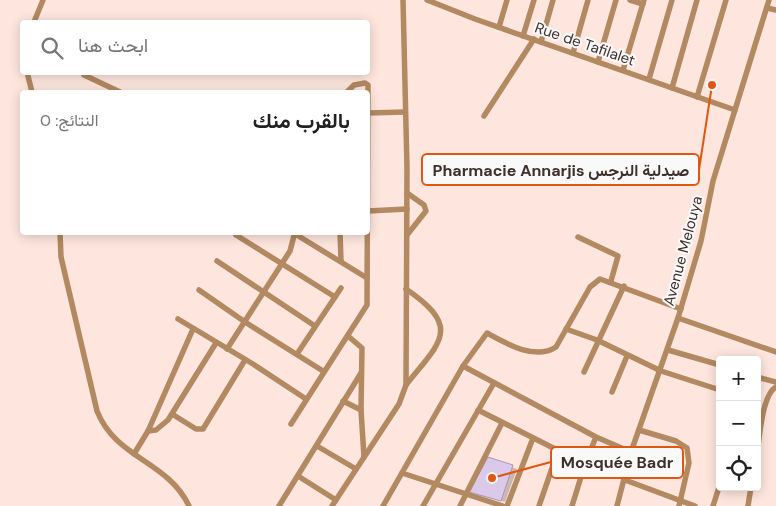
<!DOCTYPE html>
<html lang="ar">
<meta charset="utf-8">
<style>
:root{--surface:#fff;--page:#f2f2f2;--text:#222;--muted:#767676;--line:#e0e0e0}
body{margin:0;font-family:"DM Sans",Vazirmatn,sans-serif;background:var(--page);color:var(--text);direction:rtl}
.controls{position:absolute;right:15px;bottom:15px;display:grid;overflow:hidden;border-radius:5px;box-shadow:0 2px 12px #0003}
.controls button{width:45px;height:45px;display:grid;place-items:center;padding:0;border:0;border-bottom:1px solid var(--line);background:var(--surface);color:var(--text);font:25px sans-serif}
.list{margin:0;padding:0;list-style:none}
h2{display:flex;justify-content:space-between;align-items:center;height:65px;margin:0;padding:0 20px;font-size:21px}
h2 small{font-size:16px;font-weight:400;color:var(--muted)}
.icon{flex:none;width:28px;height:28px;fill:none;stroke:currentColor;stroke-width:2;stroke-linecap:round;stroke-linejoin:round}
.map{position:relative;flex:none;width:776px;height:506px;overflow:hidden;direction:ltr}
.search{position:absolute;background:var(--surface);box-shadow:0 2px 12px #0003;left:20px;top:20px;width:350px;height:55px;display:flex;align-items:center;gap:12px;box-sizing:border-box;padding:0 18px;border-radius:5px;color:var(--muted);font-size:19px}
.panel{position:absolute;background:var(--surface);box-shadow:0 2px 12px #0003;left:20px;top:90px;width:350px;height:145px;border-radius:5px;direction:rtl}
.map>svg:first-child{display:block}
.shadow{fill:#0003}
.building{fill:#dbc9e9;stroke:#a898b6}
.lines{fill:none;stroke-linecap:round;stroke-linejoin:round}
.street{stroke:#b28961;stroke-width:5.5}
.labels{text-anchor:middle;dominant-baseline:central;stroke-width:4;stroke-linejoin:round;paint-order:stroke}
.street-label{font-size:15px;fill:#3f302b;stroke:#f9f9f9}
.leader{fill:none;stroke:#e0570e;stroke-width:2}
.callout-dot{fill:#e0570e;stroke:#f9f9f9;stroke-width:2}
.callout{fill:#f9f9f9;stroke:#e0570e;stroke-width:2}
.callout-label{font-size:16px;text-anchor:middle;font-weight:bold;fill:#3f302b}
</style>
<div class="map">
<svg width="776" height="506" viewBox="0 0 776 506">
<rect width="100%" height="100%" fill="#fee6de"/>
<path class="shadow" d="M488 458 517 469 505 502 475 494Z"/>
<path class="building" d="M488 457 513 465 501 501 469 492Z"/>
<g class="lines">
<g class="street">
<path d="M427 0 475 19 735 110"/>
<path d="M630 0 643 4"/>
<path d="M767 8 776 10"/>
<path d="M34 22 43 0"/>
<path d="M499 27 507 0"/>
<path d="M523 36 534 0"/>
<path d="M541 42 553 0"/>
<path d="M573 53 588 0"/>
<path d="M598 62 616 0"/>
<path d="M623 70 644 0"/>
<path d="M27 72 32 92"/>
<path d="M84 75 120 92"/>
<path d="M649 79 672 0"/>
<path d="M672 88 697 0"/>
<path d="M697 97 726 0"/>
<path d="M368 113 405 112"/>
<path d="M484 116 534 39"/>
<path d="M407 193 424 205 426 211 407 235"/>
<path d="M368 211 407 209"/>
<path d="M60 232 61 257 97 411C116 459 168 461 189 506"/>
<path d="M292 232 367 278"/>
<path d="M340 232 341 261"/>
<path d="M236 235 335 297"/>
<path d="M578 237 618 256 611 281"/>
<path d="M217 261 315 326"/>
<path d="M199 290 245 322 323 371"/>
<path d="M678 318 776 352"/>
<path d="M178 319 253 364 306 399"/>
<path d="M566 329 597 340 661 371 720 390"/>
<path d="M348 336 362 348 361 410 364 457"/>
<path d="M227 349 290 251 295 232"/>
<path d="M668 350 720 365"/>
<path d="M297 354 341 288"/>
<path d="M463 366 596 437 631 452"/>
<path d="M584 372 624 286"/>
<path d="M757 377 776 382"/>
<path d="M406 385C440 342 463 328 406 289"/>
<path d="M612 392 627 356"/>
<path d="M343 401 361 410"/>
<path d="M478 410 585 464"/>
<path d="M172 414 196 429H203L245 360"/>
<path d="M291 424 367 305 368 85 365 83 354 85 347 92"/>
<path d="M639 430 676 441 687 448 689 463 679 506"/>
<path d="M148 431 156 430 168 420 216 343"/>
<path d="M317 446 356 469"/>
<path d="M757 452C760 436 762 395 776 387"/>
<path d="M134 454 148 431 193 329"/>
<path d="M402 473 503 506"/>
<path d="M298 476 336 500"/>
<path d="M625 480 695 506"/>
<path d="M279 506 361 373"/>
<path d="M332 506 399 404 406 385 407 168 403 0"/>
<path d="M383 506 463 366 487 333C505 343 535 361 556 347L590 287 600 279 681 309"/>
<path d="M423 506 494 383"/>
<path d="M460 506 502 423"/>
<path d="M507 506 533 438"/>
<path d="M539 506 558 451"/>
<path d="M572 506 585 464 596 437"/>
<path d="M617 506 631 452 678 318 701 241 713 181 769 0"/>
<path d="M713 506 720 484"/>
<path d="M748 506 751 487"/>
</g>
</g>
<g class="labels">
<g class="street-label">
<text transform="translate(585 44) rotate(19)">Rue de Tafilalet</text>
<text transform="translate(683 251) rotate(-75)">Avenue Melouya</text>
</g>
</g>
<path class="leader" d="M712 85L699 170M492 478L551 462"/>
<g class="callout-dot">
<circle cx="712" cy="85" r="5"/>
<circle cx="492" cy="478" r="5"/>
</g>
<g class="callout">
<rect x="422" y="154" width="277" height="31" rx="5"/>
<rect x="551" y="447" width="132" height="31" rx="5"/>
</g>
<g class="callout-label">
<text x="561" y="176">Pharmacie Annarjis صيدلية النرجس</text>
<text x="617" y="468">Mosquée Badr</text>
</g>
</svg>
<div class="controls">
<button>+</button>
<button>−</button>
<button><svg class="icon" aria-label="locate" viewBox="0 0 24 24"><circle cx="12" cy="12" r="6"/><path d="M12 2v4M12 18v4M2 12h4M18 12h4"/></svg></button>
</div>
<div class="search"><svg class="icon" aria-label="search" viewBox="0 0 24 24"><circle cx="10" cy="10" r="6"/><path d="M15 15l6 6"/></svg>ابحث هنا</div>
<section class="panel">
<h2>بالقرب منك<small>النتائج: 0</small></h2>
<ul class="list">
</ul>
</section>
</div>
